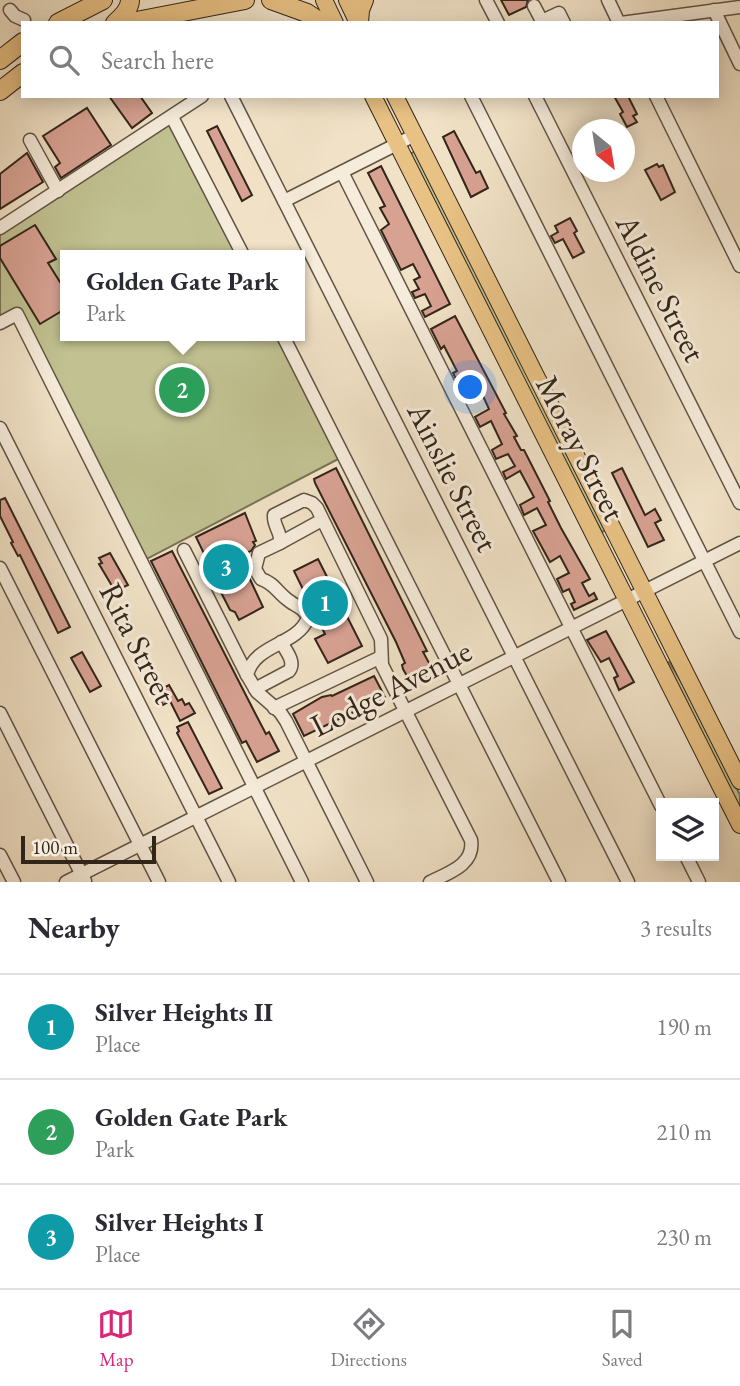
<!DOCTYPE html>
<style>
:root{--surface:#fff;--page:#f7f7f7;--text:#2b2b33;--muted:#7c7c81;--line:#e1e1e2;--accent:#db2777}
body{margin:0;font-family:"EB Garamond",serif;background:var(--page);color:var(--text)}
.controls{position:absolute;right:21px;bottom:21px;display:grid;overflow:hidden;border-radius:0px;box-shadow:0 4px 18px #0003}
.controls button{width:63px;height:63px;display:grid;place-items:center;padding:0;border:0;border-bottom:2px solid var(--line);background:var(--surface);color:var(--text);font:35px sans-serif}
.compass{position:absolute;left:572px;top:119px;width:63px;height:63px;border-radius:50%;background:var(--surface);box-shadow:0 4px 18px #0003;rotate:150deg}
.scale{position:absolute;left:21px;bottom:18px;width:135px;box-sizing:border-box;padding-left:7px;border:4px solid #322519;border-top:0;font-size:19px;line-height:24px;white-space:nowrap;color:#322519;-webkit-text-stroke:5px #f6ecdb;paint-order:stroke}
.you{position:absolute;left:471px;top:388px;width:24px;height:24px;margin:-18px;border:5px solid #fff;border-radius:50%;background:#1a73e8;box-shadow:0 0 0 10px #1a73e833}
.badge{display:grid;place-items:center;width:46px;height:46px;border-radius:50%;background:var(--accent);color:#fff;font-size:23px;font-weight:700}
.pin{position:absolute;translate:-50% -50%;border:4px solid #fff;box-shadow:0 2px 7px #0006}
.popup{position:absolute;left:60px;top:250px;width:245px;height:91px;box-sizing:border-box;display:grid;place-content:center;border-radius:0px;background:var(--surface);filter:drop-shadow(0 2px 5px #0005);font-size:23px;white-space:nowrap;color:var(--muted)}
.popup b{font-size:26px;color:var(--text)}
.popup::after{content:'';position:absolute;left:50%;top:100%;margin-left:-14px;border:14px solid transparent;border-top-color:var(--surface)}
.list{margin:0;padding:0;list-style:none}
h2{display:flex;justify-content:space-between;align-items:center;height:91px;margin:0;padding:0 28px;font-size:30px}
h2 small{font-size:23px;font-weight:400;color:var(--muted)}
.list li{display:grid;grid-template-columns:46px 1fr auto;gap:21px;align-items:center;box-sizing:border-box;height:105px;padding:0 28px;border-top:2px solid var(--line)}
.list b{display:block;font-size:26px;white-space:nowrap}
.list p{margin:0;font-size:23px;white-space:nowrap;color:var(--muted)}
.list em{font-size:23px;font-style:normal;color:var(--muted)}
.icon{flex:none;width:38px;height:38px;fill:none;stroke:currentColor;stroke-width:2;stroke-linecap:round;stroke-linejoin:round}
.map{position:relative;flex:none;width:740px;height:882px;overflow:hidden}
.search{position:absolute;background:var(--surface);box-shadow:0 4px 18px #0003;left:21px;right:21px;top:21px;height:77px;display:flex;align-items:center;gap:18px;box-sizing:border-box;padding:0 24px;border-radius:0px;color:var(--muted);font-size:26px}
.sheet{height:406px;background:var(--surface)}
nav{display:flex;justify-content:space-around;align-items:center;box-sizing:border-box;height:98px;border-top:2px solid var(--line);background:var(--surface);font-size:19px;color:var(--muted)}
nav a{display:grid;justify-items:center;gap:4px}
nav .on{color:var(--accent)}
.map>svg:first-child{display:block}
.green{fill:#c1c191;stroke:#7a7355;stroke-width:2}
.building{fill:#d8a293;stroke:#322519;stroke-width:2}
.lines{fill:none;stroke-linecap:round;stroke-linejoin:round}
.minor-casing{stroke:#625444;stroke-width:15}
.major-casing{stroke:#322519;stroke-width:18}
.highway-casing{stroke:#322519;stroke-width:20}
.minor{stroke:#f6ecdb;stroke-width:12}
.major{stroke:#e8c184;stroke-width:16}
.highway{stroke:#e8c184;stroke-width:18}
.labels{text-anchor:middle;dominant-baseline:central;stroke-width:6;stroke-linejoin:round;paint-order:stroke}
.street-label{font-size:32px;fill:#322519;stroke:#f6ecdb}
</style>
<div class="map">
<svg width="740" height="882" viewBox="0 0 740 882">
<rect width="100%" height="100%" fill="#f1e2c7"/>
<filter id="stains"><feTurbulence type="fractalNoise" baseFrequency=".00286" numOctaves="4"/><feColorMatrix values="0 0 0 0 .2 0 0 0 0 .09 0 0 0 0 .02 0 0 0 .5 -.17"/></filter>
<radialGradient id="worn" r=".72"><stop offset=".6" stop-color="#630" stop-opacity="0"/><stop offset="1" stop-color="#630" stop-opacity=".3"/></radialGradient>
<g class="green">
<path d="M172 117 242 255H65V336H283L344 456 141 562 17 315 0 323V228Z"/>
<path d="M414 152 418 157 607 530 602 532 582 498 409 154Z"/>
<path d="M669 662 689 694 740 795V812L665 663Z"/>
</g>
<g class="building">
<path d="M501 0H528L526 7 509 15Z"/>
<path d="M109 96H140L152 113 132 128Z"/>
<path d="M614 96H628L637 114 633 116 637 122 627 127 620 114 623 112Z"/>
<path d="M87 108 111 145 61 178 55 167 60 163 43 136Z"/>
<path d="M217 126 252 195 242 201 207 131Z"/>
<path d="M454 131 476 173 480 171 488 188 471 197 443 137Z"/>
<path d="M27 153 43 182 0 209V174Z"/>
<path d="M657 164 659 167 663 165 675 192 661 200 645 170Z"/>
<path d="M381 166 450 304 425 317 422 311 431 306 425 294 415 298 412 292 419 289 414 280 420 277 413 264 401 270 381 230 389 224 380 208 385 206 368 173Z"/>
<path d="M570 218 577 231 574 233 584 252 573 258 563 239 555 243 551 236 558 232 555 226Z"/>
<path d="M35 225 56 259 48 263 65 290V309L40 324 0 258V246Z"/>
<path d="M455 316 506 413 504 414 517 436 514 437 521 450H524L550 501 548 502 561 528 590 579 582 583 589 596 594 593 597 599 574 610 571 604 575 602 569 589 563 592 557 579 569 573 560 556 550 562 533 531 546 525 537 508 524 515 520 505 534 497 520 471 506 479 503 472 515 466 508 454 496 459 492 450 502 444 491 421 480 427 475 417 489 409 483 396 480 398 469 378 458 383 453 373 457 371 444 346 441 349 431 329Z"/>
<path d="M336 468 427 651 423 652 434 672 411 683 403 669 402 665 405 663 396 642 315 483 314 479Z"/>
<path d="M622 468 645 515 655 509 661 520 655 523 664 540 648 547 612 473Z"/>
<path d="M5 498 70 627 58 633 20 555 18 556 11 543 13 542 0 516V500Z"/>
<path d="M245 513 256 541 253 542 255 545 251 551 239 556 263 607 239 620 235 612 230 610 209 569 211 568 196 537Z"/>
<path d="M172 551 255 713 266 734 269 732 279 751 257 762 246 741 242 743 151 561Z"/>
<path d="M110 553 128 585 115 591 99 564 102 563 99 558Z"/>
<path d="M318 559 362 646 328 663 315 639 325 634 294 571Z"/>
<path d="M606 631 634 682 619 690 614 678 618 676 609 658 601 662 587 640Z"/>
<path d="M82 652 101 686 90 692 71 658Z"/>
<path d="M374 676 385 697 304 736 293 714 322 697 331 695 332 696Z"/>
<path d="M169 685 178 701 182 699 185 705 189 703 195 713 180 721 170 701 163 705 158 696 161 694 159 690Z"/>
<path d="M188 722 222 788 209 794 177 733 179 731 177 727Z"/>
</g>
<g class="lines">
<g class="minor-casing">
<g id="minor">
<path d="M486 0 498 23"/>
<path d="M608 0 619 23"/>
<path d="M534 6 543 23"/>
<path d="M10 10 15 16 24 20"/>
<path d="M714 10 740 64"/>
<path d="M542 21 559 13 564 23"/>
<path d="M621 23 740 7"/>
<path d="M231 96 628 882"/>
<path d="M471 96 740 632"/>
<path d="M535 96 740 503"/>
<path d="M656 96 740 266"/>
<path d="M172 117 243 255"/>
<path d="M30 140 58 191"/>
<path d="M342 172 661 806"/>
<path d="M284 201 415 135"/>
<path d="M0 228 202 96"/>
<path d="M0 323 17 314 302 882"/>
<path d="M283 336 559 882"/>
<path d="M0 428 229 882"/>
<path d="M280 543 322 520"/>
<path d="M184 550 247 675"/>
<path d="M0 568 159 882"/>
<path d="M255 689 289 671C296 662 286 651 281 642"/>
<path d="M274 708 381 657"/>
<path d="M0 713 85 881"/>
<path d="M0 855 14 882"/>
<path d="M686 856 699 882"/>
<path d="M66 882 740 543"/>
<path d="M367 882 286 721 280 712 257 692 247 675C255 643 297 646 308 618 303 606 296 607 288 600 277 592 274 583 261 579L255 569 259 553 280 543C282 533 273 526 274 515L304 500 312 503 317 508 381 639 382 665 471 840C475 865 448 873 430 882"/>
</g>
</g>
<g class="major-casing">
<g id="major">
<path d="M324 0 335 23"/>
<path d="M347 0 358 23"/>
<path d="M373 96 740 825"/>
<path d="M395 96 740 781"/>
</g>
</g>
<g class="highway-casing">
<g id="highway">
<path d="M271 0 307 13 322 23"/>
<path d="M58 23 103 0"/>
<path d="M115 23C122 17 130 9 130 0"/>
<path d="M126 23 245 0"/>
<path d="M359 23 360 10 364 0"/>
<path d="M0 60 23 42"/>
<path d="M0 91 23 73"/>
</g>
</g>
<use href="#minor" class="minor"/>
<use href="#major" class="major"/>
<use href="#highway" class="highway"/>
</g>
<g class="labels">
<g class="street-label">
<text transform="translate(661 288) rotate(63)">Aldine Street</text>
<text transform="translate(581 448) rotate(63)">Moray Street</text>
<text transform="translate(453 477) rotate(63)">Ainslie Street</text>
<text transform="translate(138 643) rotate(63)">Rita Street</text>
<text transform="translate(391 688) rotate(-27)">Lodge Avenue</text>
</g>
</g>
<rect width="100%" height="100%" filter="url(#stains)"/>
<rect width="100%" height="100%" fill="url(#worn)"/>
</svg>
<div class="controls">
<button><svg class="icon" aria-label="layers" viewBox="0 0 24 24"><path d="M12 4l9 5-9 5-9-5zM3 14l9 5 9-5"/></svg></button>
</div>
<svg class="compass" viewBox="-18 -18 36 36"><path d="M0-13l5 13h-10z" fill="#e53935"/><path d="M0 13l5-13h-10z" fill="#7c7c81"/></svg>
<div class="scale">100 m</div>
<div class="you"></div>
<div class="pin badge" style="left:325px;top:603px;background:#0f9aa8">1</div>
<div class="pin badge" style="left:182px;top:390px;background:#2e9e5b">2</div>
<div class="popup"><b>Golden Gate Park</b>Park</div>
<div class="pin badge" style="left:226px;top:567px;background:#0f9aa8">3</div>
<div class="search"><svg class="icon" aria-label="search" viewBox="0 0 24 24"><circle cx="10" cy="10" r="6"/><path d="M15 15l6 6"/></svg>Search here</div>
</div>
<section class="sheet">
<h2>Nearby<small>3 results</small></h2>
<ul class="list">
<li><span class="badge" style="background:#0f9aa8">1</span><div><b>Silver Heights II</b><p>Place</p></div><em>190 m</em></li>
<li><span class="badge" style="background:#2e9e5b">2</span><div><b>Golden Gate Park</b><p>Park</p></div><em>210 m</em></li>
<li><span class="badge" style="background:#0f9aa8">3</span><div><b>Silver Heights I</b><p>Place</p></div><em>230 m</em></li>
</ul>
</section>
<nav>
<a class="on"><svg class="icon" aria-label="map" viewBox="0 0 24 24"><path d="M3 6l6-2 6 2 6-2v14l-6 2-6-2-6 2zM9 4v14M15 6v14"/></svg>Map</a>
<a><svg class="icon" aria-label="directions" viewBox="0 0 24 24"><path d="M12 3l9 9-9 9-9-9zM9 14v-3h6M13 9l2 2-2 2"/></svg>Directions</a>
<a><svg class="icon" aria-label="saved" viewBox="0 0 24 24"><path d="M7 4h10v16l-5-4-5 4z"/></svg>Saved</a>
</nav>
